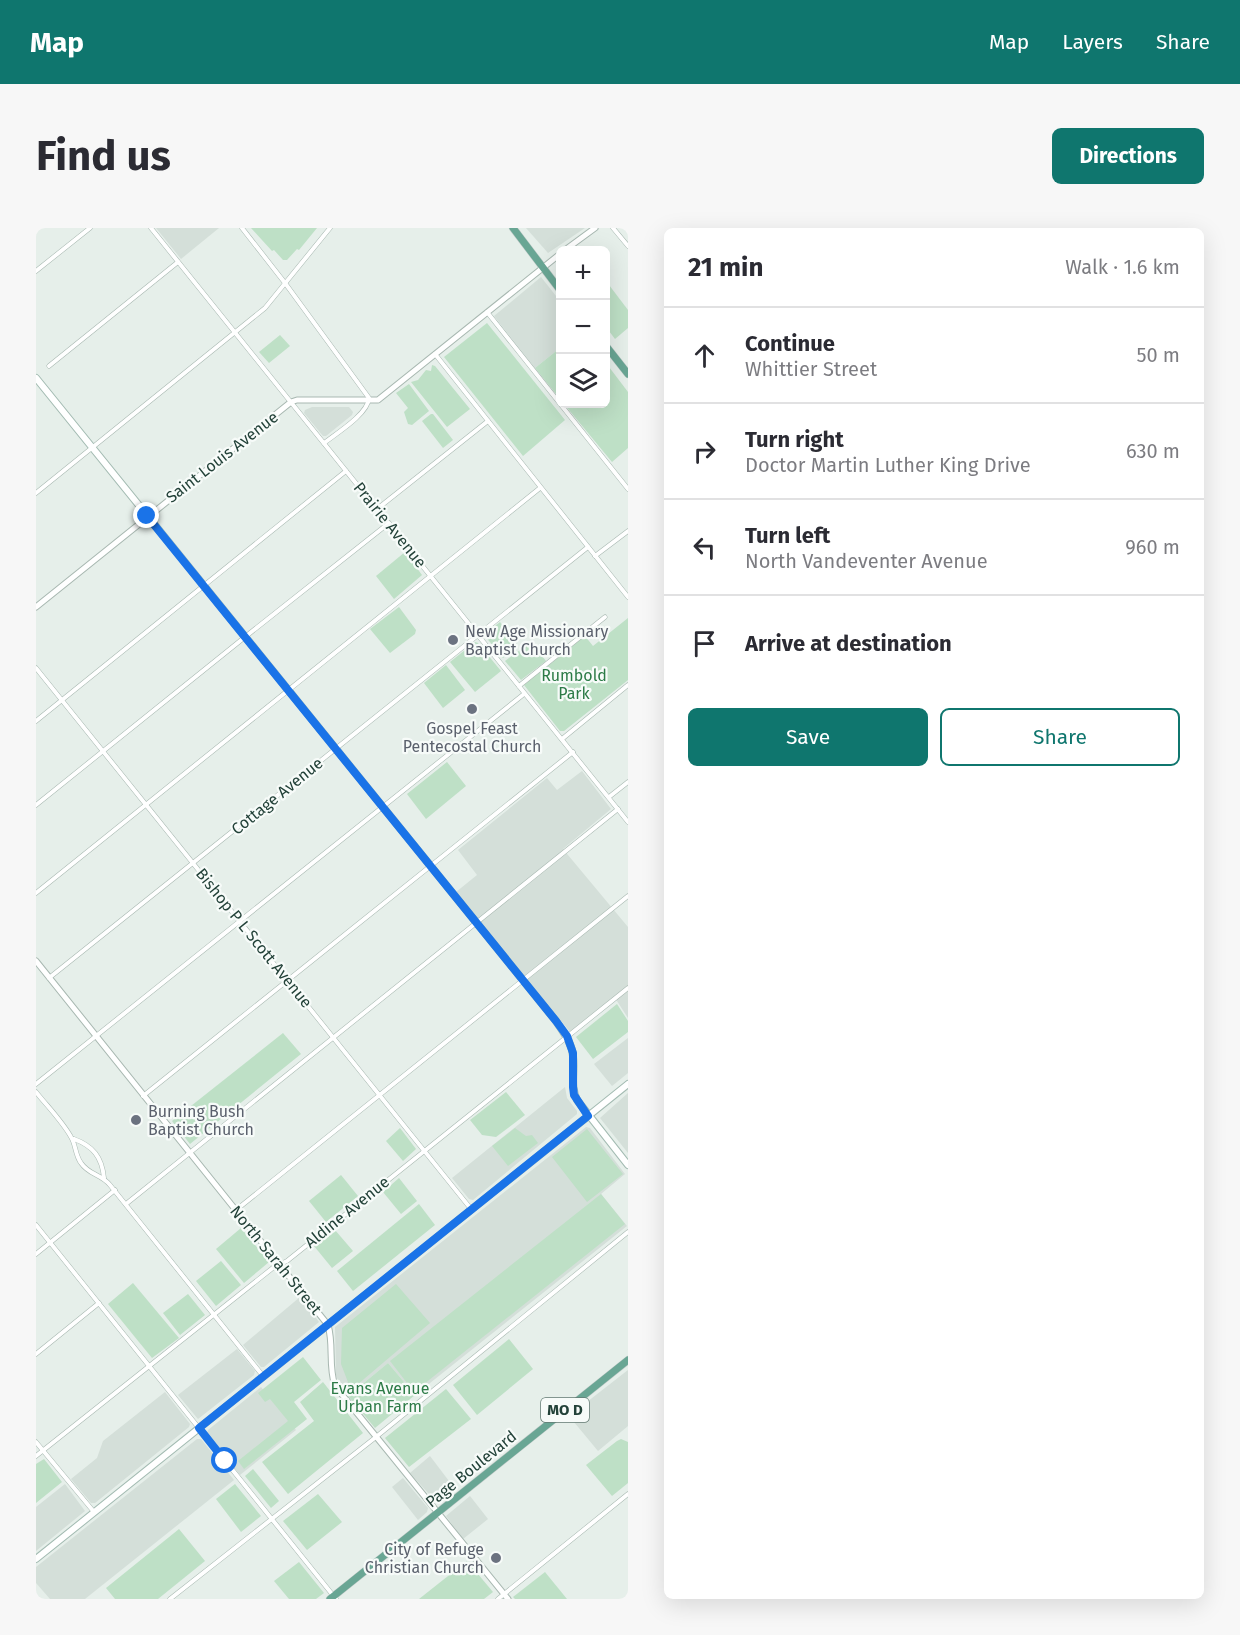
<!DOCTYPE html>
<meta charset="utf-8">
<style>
:root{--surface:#fff;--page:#f7f7f7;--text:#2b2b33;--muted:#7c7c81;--line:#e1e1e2;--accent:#0f766e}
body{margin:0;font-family:"Fira Sans",sans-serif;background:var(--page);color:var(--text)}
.controls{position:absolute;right:18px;top:18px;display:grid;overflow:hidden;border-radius:9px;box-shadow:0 6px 24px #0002}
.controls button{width:54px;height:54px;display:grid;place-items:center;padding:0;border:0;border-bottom:2px solid var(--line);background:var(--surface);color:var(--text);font:30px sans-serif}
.stop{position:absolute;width:18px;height:18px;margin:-14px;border:4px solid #1a73e8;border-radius:50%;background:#fff}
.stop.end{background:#1a73e8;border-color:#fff;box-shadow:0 2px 6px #0008}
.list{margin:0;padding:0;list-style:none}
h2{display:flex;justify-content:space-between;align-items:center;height:78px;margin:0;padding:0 24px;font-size:26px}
h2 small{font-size:20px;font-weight:400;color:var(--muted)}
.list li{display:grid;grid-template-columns:39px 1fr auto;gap:18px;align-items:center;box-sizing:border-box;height:96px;padding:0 24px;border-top:2px solid var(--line)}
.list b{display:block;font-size:22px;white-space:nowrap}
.list p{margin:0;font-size:20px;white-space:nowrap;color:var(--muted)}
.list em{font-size:20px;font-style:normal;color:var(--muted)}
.actions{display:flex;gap:12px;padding:18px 24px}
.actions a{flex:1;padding:14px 0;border:2px solid var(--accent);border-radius:9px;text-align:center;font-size:21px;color:var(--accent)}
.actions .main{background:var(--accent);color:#fff}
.icon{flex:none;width:33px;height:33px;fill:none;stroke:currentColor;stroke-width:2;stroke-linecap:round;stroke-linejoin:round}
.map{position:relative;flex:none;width:592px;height:1371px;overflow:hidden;border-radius:9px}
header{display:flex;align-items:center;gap:36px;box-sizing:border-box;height:84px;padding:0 30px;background:var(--accent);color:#fff}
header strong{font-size:28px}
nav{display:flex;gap:33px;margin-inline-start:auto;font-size:21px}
.intro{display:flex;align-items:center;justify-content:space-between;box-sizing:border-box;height:144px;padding:0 36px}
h1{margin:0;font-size:42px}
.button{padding:15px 27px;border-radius:9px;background:var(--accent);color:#fff;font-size:21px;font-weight:700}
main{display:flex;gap:36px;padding:0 36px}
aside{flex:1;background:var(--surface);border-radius:9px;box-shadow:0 6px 24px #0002}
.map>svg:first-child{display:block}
.built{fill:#d4dfd9}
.green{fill:#bee0c6}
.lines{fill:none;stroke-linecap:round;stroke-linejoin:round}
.minor-casing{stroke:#a8b8b1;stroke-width:5}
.tertiary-casing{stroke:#a8b8b1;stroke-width:7}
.secondary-casing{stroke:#a3bbb2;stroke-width:8}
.primary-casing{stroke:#c1cac8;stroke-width:8}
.minor{stroke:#fff;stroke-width:4}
.tertiary{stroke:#fff;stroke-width:5}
.secondary{stroke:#fff;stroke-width:6}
.primary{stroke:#69a694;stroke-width:7}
.route{stroke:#1a73e8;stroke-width:8}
.worship-dot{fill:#6b7280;stroke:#f7fbf9;stroke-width:2}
.labels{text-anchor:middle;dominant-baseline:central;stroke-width:4.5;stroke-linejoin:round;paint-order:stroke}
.shield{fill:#f7fbf9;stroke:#637a73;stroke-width:1.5}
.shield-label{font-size:15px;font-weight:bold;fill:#234239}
.street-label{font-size:16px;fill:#234239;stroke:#f7fbf9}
.worship-label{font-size:16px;fill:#5b616d;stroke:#f7fbf9;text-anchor:start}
.park-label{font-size:16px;fill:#2c7b47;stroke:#f7fbf9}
</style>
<header>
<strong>Map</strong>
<nav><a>Map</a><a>Layers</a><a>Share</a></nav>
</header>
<div class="intro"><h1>Find us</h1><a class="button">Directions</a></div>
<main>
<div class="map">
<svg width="592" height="1371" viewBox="0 0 592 1371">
<rect width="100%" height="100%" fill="#e6efea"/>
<g class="built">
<path d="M120 0H183L145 31Z"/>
<path d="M490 0H549L512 25Z"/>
<path d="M505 49 524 73V120L499 140 458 88Z"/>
<path d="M276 179H313L317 184 316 187 290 208H287L268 185 269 182Z"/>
<path d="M546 543 575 581 527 621 592 699V790L579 770 535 805 420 664 441 647 422 622 511 550 521 562Z"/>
<path d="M592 810V845L576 858 558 836Z"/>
<path d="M529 859 531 870 541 883V886L437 972 433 971 416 950Z"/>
<path d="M592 865V925L564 890Z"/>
<path d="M550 899 554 900 589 946 565 966 591 998 379 1167 352 1135 312 1168 304 1158 300 1147 299 1099Z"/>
<path d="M264 1069 283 1094 228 1139H225L207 1117Z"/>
<path d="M201 1121 219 1143 218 1147 162 1191 142 1167Z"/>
<path d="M592 1142V1198L562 1223 533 1188Z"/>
<path d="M225 1159 260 1202 204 1247 171 1205 172 1202Z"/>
<path d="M129 1164 154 1196 153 1199 59 1275H55L35 1251 61 1230 67 1213Z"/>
<path d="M161 1211H165L198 1252 49 1371H14L0 1355V1339Z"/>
<path d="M394 1228 419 1261 401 1275 374 1245Z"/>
<path d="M367 1250 392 1280 391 1284 382 1292 356 1259Z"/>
<path d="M29 1256 49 1283 0 1323V1279Z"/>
<path d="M434 1268 452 1291 427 1311 410 1288Z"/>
</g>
<g class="green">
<path d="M215 0H281L263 22 261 21 251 32H247L238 22 236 23Z"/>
<path d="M570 53 592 82V100L579 111 570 99Z"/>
<path d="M451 95 529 192 487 228 408 129Z"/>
<path d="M244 107 254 118 233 135 223 124Z"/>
<path d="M524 120V171L499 140Z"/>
<path d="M570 135 592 164V220L576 234 528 176H570Z"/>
<path d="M396 137 399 138 434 181 411 199 375 154 382 152 390 142 395 143Z"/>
<path d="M373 156 393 183 376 197 372 196 368 184 372 180 360 165Z"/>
<path d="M395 186H397L417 212 407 220 386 193Z"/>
<path d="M369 324 386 347 358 371 340 348Z"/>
<path d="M363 379 380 402 379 406 354 425 334 401Z"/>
<path d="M592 390V452L528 503H524L488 457 549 408 557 418Z"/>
<path d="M464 394 482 418 467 430 449 408 450 405Z"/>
<path d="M439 414 442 415 465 443 439 464 414 434Z"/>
<path d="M495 414 510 433 485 452 469 433Z"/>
<path d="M410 437 429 462 407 480 388 455Z"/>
<path d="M411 534 430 558 390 591 371 566Z"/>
<path d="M581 776 592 793V804L557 831 540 809Z"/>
<path d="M247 805 265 826 154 916 136 893Z"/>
<path d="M470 864 489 887 460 909 446 907 434 892Z"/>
<path d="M364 900 380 921 367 933 350 913Z"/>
<path d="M479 900 490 908 496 907 502 915 472 938 456 918Z"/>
<path d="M551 901 587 946 551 974 516 929Z"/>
<path d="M305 947 322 968 290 994 273 973Z"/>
<path d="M363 950 381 973 365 986 347 964Z"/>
<path d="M565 966 589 996 378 1164 354 1133Z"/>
<path d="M383 976 399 997 317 1063 301 1043Z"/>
<path d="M205 1000 233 1034 208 1055 180 1021Z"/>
<path d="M299 1002 317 1023 296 1040 278 1018Z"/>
<path d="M185 1033 205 1057 180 1078 160 1053Z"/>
<path d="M97 1055 143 1110 116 1130 72 1076Z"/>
<path d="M360 1056 394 1095 315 1162 305 1136 306 1100Z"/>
<path d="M152 1066 169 1087 144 1107 127 1085Z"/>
<path d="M473 1111 497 1141 441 1187 417 1157Z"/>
<path d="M267 1129 285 1152 258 1174 271 1191 208 1241 202 1233 252 1193 234 1171 229 1174 222 1165Z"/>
<path d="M352 1135 379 1167 339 1200 312 1168Z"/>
<path d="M287 1154 327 1205 252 1266 226 1234 278 1193 264 1174Z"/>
<path d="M410 1161 435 1191 373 1239 349 1210Z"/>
<path d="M585 1211 592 1214V1255L576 1268 550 1237 581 1213Z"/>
<path d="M8 1231 26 1254 0 1275V1236Z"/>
<path d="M217 1241 243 1273 235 1280 209 1248Z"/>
<path d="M199 1256 225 1288 205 1304 180 1271Z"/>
<path d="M282 1266 306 1294 271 1322 247 1293Z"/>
<path d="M143 1301 169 1333 122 1371H79L70 1360Z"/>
<path d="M431 1333 457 1364 448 1371H383Z"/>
<path d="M263 1334 288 1365 280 1371H253L238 1353Z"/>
<path d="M509 1344 531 1371H479L477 1369Z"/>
</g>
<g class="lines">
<g class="minor-casing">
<g id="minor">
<path d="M115 0 592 594"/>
<path d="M206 0 249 55 333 170C332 186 301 205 288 215"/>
<path d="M577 0 592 18"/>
<path d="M0 43 54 0"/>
<path d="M451 84 592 261"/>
<path d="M399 126 592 369"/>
<path d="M13 138 142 34"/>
<path d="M0 265 229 80 294 0"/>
<path d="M341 281 452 193"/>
<path d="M559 328 592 303"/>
<path d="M0 440 435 981"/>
<path d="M483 458 569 389"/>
<path d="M0 493 310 243"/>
<path d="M526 511 592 457"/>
<path d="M573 569 592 554"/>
<path d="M0 577 209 409 353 295"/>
<path d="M0 665 504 260"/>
<path d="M13 750 552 319"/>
<path d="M0 856 488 466"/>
<path d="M0 864C12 879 26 893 35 909 40 917 39 927 45 935 53 947 65 946 74 957L227 1148"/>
<path d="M107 868 537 524"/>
<path d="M38 911C57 918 66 929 68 950"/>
<path d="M90 976 582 581"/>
<path d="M200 982 592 668"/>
<path d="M0 997 300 1371"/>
<path d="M0 1026 79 962"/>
<path d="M0 1126 63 1075"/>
<path d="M0 1214 58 1284"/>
<path d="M0 1228 238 1039 251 1033 592 760"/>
<path d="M134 1371 340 1209 592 1004"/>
<path d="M462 1371 592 1266"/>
</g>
</g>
<g class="tertiary-casing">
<g id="tertiary">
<path d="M529 22 559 0"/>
<path d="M0 379 255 174 261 172H342L524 26"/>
<path d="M0 733 292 1097C298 1117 292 1138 299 1158L472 1371"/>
</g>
</g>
<g class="secondary-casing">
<g id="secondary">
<path d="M0 150 520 793C527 804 536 815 537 828 539 844 534 858 541 872L592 937"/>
<path d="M0 1331 592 856"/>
</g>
</g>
<g class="primary-casing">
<g id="primary">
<path d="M477 0 524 62"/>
<path d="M570 118 592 146"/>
<path d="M294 1371 592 1132"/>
</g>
</g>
<use href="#minor" class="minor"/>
<use href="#tertiary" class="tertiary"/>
<use href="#secondary" class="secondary"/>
<use href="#primary" class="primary"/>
</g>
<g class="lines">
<path class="route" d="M111 288 520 793 531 808 537 825V859L538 867 552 888 163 1200 189 1233"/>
</g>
<g class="worship-dot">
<circle cx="417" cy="412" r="6"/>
<circle cx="436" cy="481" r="6"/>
<circle cx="100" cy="892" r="6"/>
<circle cx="460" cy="1330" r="6"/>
</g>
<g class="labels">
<rect class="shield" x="505" y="1170" width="48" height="24" rx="4.5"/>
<g class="shield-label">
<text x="529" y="1182">MO D</text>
</g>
<g class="street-label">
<text transform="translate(186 229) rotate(-38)">Saint Louis Avenue</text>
<text transform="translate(354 297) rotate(51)">Prairie Avenue</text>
<text transform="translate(241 568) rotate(-39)">Cottage Avenue</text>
<text transform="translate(218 710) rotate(51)">Bishop P L Scott Avenue</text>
<text transform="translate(311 984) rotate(-39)">Aldine Avenue</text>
<text transform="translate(240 1032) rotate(51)">North Sarah Street</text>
<text transform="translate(435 1241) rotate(-39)">Page Boulevard</text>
</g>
<g class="worship-label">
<text x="429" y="403">New Age Missionary<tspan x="429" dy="18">Baptist Church</tspan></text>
<text x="436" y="500" text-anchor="middle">Gospel Feast<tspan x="436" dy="18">Pentecostal Church</tspan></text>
<text x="112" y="883">Burning Bush<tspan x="112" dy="18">Baptist Church</tspan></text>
<text x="448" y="1321" text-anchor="end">City of Refuge<tspan x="448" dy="18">Christian Church</tspan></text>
</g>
<g class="park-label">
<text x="538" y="447">Rumbold<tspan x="538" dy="18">Park</tspan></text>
<text x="344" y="1160">Evans Avenue<tspan x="344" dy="18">Urban Farm</tspan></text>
</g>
</g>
</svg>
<div class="controls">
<button>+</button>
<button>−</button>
<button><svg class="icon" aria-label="layers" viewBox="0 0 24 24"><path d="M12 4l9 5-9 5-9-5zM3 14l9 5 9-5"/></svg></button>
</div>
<div class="stop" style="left:189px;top:1233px"></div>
<div class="stop end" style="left:111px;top:288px"></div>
</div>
<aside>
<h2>21 min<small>Walk · 1.6 km</small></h2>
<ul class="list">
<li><svg class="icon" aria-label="ahead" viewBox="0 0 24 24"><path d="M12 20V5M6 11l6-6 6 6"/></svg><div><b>Continue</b><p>Whittier Street</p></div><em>50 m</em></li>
<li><svg class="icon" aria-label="right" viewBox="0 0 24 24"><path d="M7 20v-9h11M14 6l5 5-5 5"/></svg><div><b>Turn right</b><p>Doctor Martin Luther King Drive</p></div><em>630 m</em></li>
<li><svg class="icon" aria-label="left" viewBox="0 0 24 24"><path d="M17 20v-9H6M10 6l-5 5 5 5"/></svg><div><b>Turn left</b><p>North Vandeventer Avenue</p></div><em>960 m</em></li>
<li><svg class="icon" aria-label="arrive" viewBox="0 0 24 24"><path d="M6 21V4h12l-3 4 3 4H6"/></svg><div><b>Arrive at destination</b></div></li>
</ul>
<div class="actions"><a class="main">Save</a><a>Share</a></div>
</aside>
</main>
